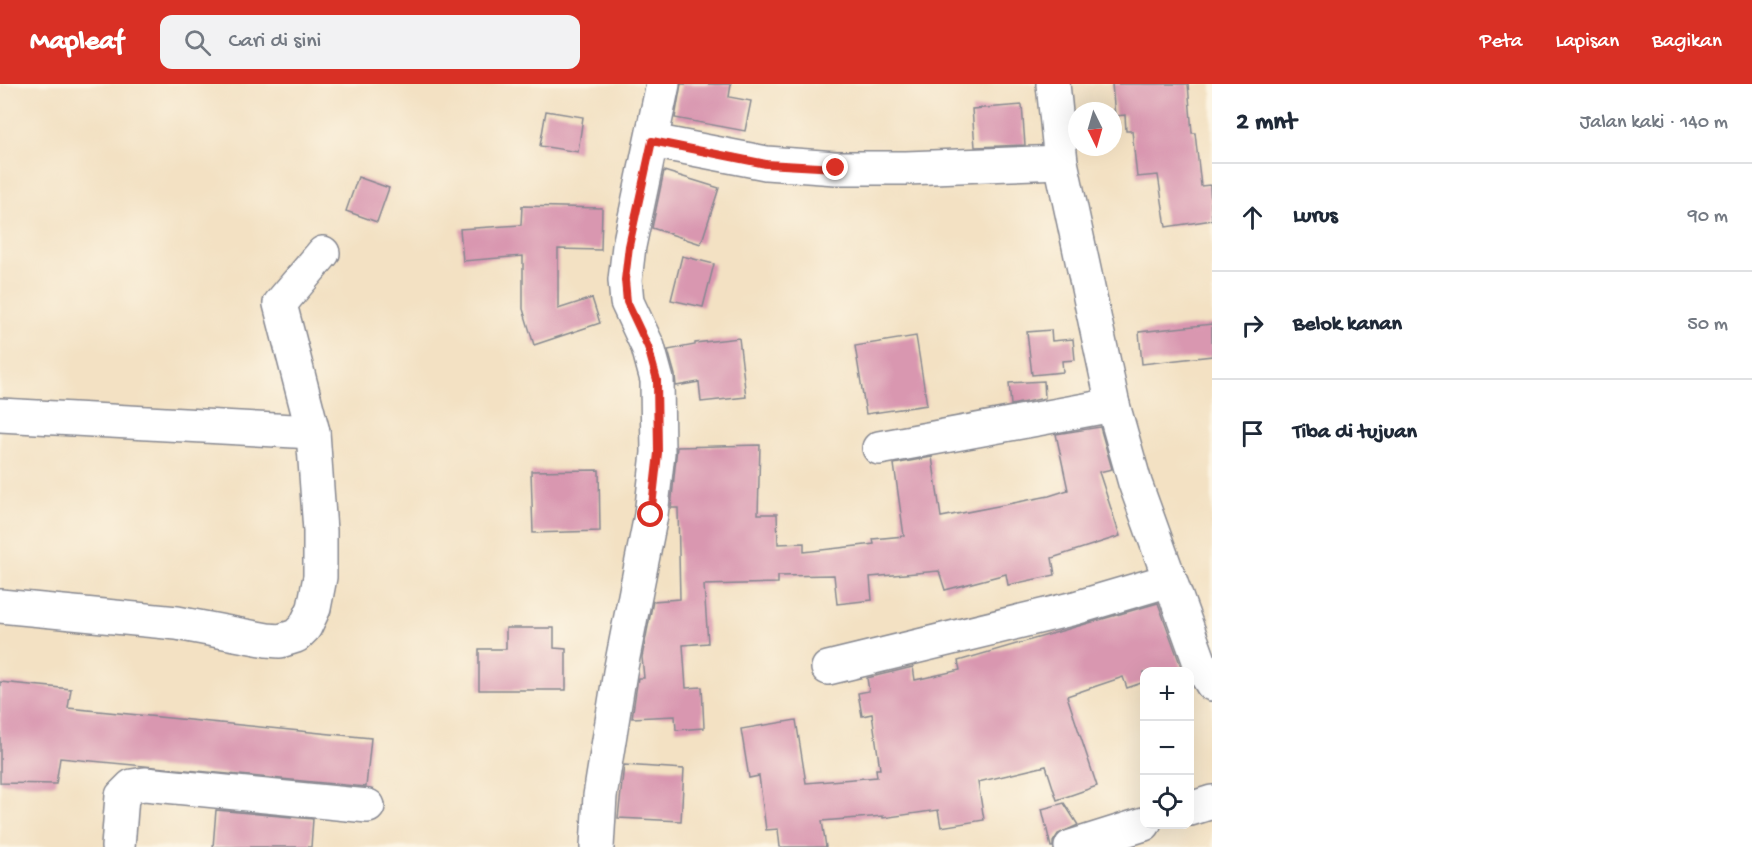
<!DOCTYPE html>
<html lang="id">
<meta charset="utf-8">
<style>
:root{--surface:#fff;--page:#f2f2f3;--text:#1f2937;--muted:#747a83;--line:#e0e1e3;--accent:#d93025}
body{margin:0;font-family:"Gochi Hand",sans-serif;background:var(--page);color:var(--text)}
.controls{position:absolute;right:18px;bottom:18px;display:grid;overflow:hidden;border-radius:12px;box-shadow:0 6px 24px #0002}
.controls button{width:54px;height:54px;display:grid;place-items:center;padding:0;border:0;border-bottom:2px solid var(--line);background:var(--surface);color:var(--text);font:30px sans-serif}
.compass{position:absolute;left:1068px;top:18px;width:54px;height:54px;border-radius:50%;background:var(--surface);box-shadow:0 6px 24px #0002;rotate:175deg}
.stop{position:absolute;width:18px;height:18px;margin:-14px;border:4px solid #d93025;border-radius:50%;background:#fff}
.stop.end{background:#d93025;border-color:#fff;box-shadow:0 2px 6px #0008}
.list{margin:0;padding:0;list-style:none}
h2{display:flex;justify-content:space-between;align-items:center;height:78px;margin:0;padding:0 24px;font-size:26px}
h2 small{font-size:20px;font-weight:400;color:var(--muted)}
.list li{display:grid;grid-template-columns:39px 1fr auto;gap:18px;align-items:center;box-sizing:border-box;height:108px;padding:0 24px;border-top:2px solid var(--line)}
.list b{display:block;font-size:22px;white-space:nowrap}
.list em{font-size:20px;font-style:normal;color:var(--muted)}
.icon{flex:none;width:33px;height:33px;fill:none;stroke:currentColor;stroke-width:2;stroke-linecap:round;stroke-linejoin:round}
.map{position:relative;flex:none;width:1212px;height:763px;overflow:hidden}
header{display:flex;align-items:center;gap:36px;box-sizing:border-box;height:84px;padding:0 30px;background:var(--accent);color:#fff}
header strong{font-size:28px}
nav{display:flex;gap:33px;margin-inline-start:auto;font-size:21px}
.search{width:420px;height:54px;background:var(--page);display:flex;align-items:center;gap:15px;box-sizing:border-box;padding:0 21px;border-radius:12px;color:var(--muted);font-size:22px}
main{display:flex}
aside{flex:1;background:var(--surface)}
.map>svg:first-child{display:block}
.building{fill:#d997b0}
.lines{fill:none;stroke-linecap:round;stroke-linejoin:round}
.minor-casing{stroke:#878890;stroke-width:36}
.minor{stroke:#fff;stroke-width:33}
.route{stroke:#d93025;stroke-width:8}
</style>
<header>
<strong>Mapleaf</strong>
<div class="search"><svg class="icon" aria-label="search" viewBox="0 0 24 24"><circle cx="10" cy="10" r="6"/><path d="M15 15l6 6"/></svg>Cari di sini</div>
<nav><a>Peta</a><a>Lapisan</a><a>Bagikan</a></nav>
</header>
<main>
<div class="map">
<svg width="1212" height="763" viewBox="0 0 1212 763">
<rect width="100%" height="100%" fill="#fcf5e5"/>
<filter id="ink" filterUnits="userSpaceOnUse"><feTurbulence type="fractalNoise" baseFrequency=".0167" numOctaves="2"/><feDisplacementMap in="SourceGraphic" scale="12" xChannelSelector="R" yChannelSelector="G"/><feConvolveMatrix kernelMatrix="1 2 1 2 8 2 1 2 1" color-interpolation-filters="sRGB"/></filter>
<filter id="wash" filterUnits="userSpaceOnUse"><feTurbulence type="fractalNoise" baseFrequency=".008" numOctaves="4" result="noise"/><feDisplacementMap in="SourceGraphic" scale="24" xChannelSelector="R" yChannelSelector="G"/><feGaussianBlur stdDeviation="1.35" result="paint"/><feColorMatrix in="noise" values="0 0 0 0 0 0 0 0 0 0 0 0 0 0 0 0 0 1.4 0 .05"/><feComposite in="paint" operator="in"/></filter>
<g filter="url(#wash)">
<rect width="100%" height="100%" fill="#f3e1c3"/>
<g id="blocks">
<g class="building">
<path d="M681 0H731L729 13 751 17 745 47 675 34Z"/>
<path d="M1112 0H1188L1192 49H1195L1201 102 1210 101 1212 136 1166 143 1158 91 1137 93 1132 47H1126L1125 31 1115 32Z"/>
<path d="M1022 21 1025 61 975 63 972 25Z"/>
<path d="M546 27 583 33 578 68 540 62Z"/>
<path d="M664 87 719 104 701 160 652 144Z"/>
<path d="M358 93 389 104 377 138 346 127Z"/>
<path d="M522 122 602 124 601 166 558 165V225L592 214 600 239 534 261 523 225V172L463 177 460 145 521 141Z"/>
<path d="M682 172 714 180 703 223 671 216Z"/>
<path d="M1212 240V272L1142 280 1139 248Z"/>
<path d="M1051 246 1052 257 1073 255 1075 276 1062 277 1063 288 1032 291 1027 248Z"/>
<path d="M916 252 927 321 866 330 855 262Z"/>
<path d="M739 254 746 313 701 318 699 298 676 302 675 291 668 266 695 261V259Z"/>
<path d="M1044 297 1045 314 1011 321 1009 299Z"/>
<path d="M1100 343 1112 385 1099 388 1120 452 1052 474 1055 491 1008 501 1006 490 945 506 939 487 870 493 872 516 837 520 834 491 778 492V499L704 501 708 559 683 561 686 604 702 603 704 644 676 646 675 632 632 634 638 594H644L642 573 653 517 680 515 678 424H671L677 363 760 361 758 430H777L778 460 804 459V468L874 460 873 455 904 452 894 380 932 373 941 433 1049 412 1068 406 1056 350Z"/>
<path d="M599 386 600 447 533 449 531 387Z"/>
<path d="M1158 519 1183 588H1144V598L1127 604 1123 593 1067 612 1097 702 1057 716 1046 682 978 698 984 736 941 743 938 726 883 734V732L822 737 826 763H780L778 745 766 746 759 692 749 694 741 645 796 636 806 699 877 693 876 685H880L872 630 862 632 858 609 869 607 867 594 913 583 915 596 960 586 958 577Z"/>
<path d="M506 544H554V564L566 565V606H479V565H506Z"/>
<path d="M0 598 71 605 68 624 371 654 366 703 60 674 56 700 0 699Z"/>
<path d="M624 681 684 685 681 737 618 734Z"/>
<path d="M1064 719 1078 741 1058 750 1053 758V763H1051L1042 725Z"/>
<path d="M216 726 313 735 311 763H213Z"/>
</g>
</g>
</g>
<g filter="url(#ink)">
<use href="#blocks" fill-opacity="0" stroke="#878890" stroke-width="1.5"/>
<g class="lines">
<g class="minor-casing">
<g id="minor">
<path d="M1053 0 1061 78 1113 321 1135 399 1201 582 1212 600"/>
<path d="M652 57 766 79 836 84H906L1061 78"/>
<path d="M0 331 313 348"/>
<path d="M879 364 1113 321"/>
<path d="M0 522 177 539 267 556 280 557 296 552 305 543 314 524 320 493V447L313 348 280 220 323 169"/>
<path d="M828 584 1075 524 1170 496"/>
<path d="M1190 725 1212 718"/>
<path d="M118 763 122 712 132 702 145 700 368 722"/>
<path d="M597 763 600 712 620 588 651 431 658 369 657 296 648 263 627 218 625 196 629 162 663 0"/>
<path d="M1071 763 1144 740"/>
</g>
</g>
<use href="#minor" class="minor"/>
</g>
</g>
<g class="lines" filter="url(#ink)">
<path class="route" d="M651 431 658 369 657 296 648 263 627 218 625 196 629 162 652 57 766 80 836 84"/>
</g>
</svg>
<div class="controls">
<button>+</button>
<button>−</button>
<button><svg class="icon" aria-label="locate" viewBox="0 0 24 24"><circle cx="12" cy="12" r="6"/><path d="M12 2v4M12 18v4M2 12h4M18 12h4"/></svg></button>
</div>
<svg class="compass" viewBox="-18 -18 36 36"><path d="M0-13l5 13h-10z" fill="#e53935"/><path d="M0 13l5-13h-10z" fill="#747a83"/></svg>
<div class="stop" style="left:651px;top:431px"></div>
<div class="stop end" style="left:836px;top:84px"></div>
</div>
<aside>
<h2>2 mnt<small>Jalan kaki · 140 m</small></h2>
<ul class="list">
<li><svg class="icon" aria-label="ahead" viewBox="0 0 24 24"><path d="M12 20V5M6 11l6-6 6 6"/></svg><div><b>Lurus</b></div><em>90 m</em></li>
<li><svg class="icon" aria-label="right" viewBox="0 0 24 24"><path d="M7 20v-9h11M14 6l5 5-5 5"/></svg><div><b>Belok kanan</b></div><em>50 m</em></li>
<li><svg class="icon" aria-label="arrive" viewBox="0 0 24 24"><path d="M6 21V4h12l-3 4 3 4H6"/></svg><div><b>Tiba di tujuan</b></div></li>
</ul>
</aside>
</main>
